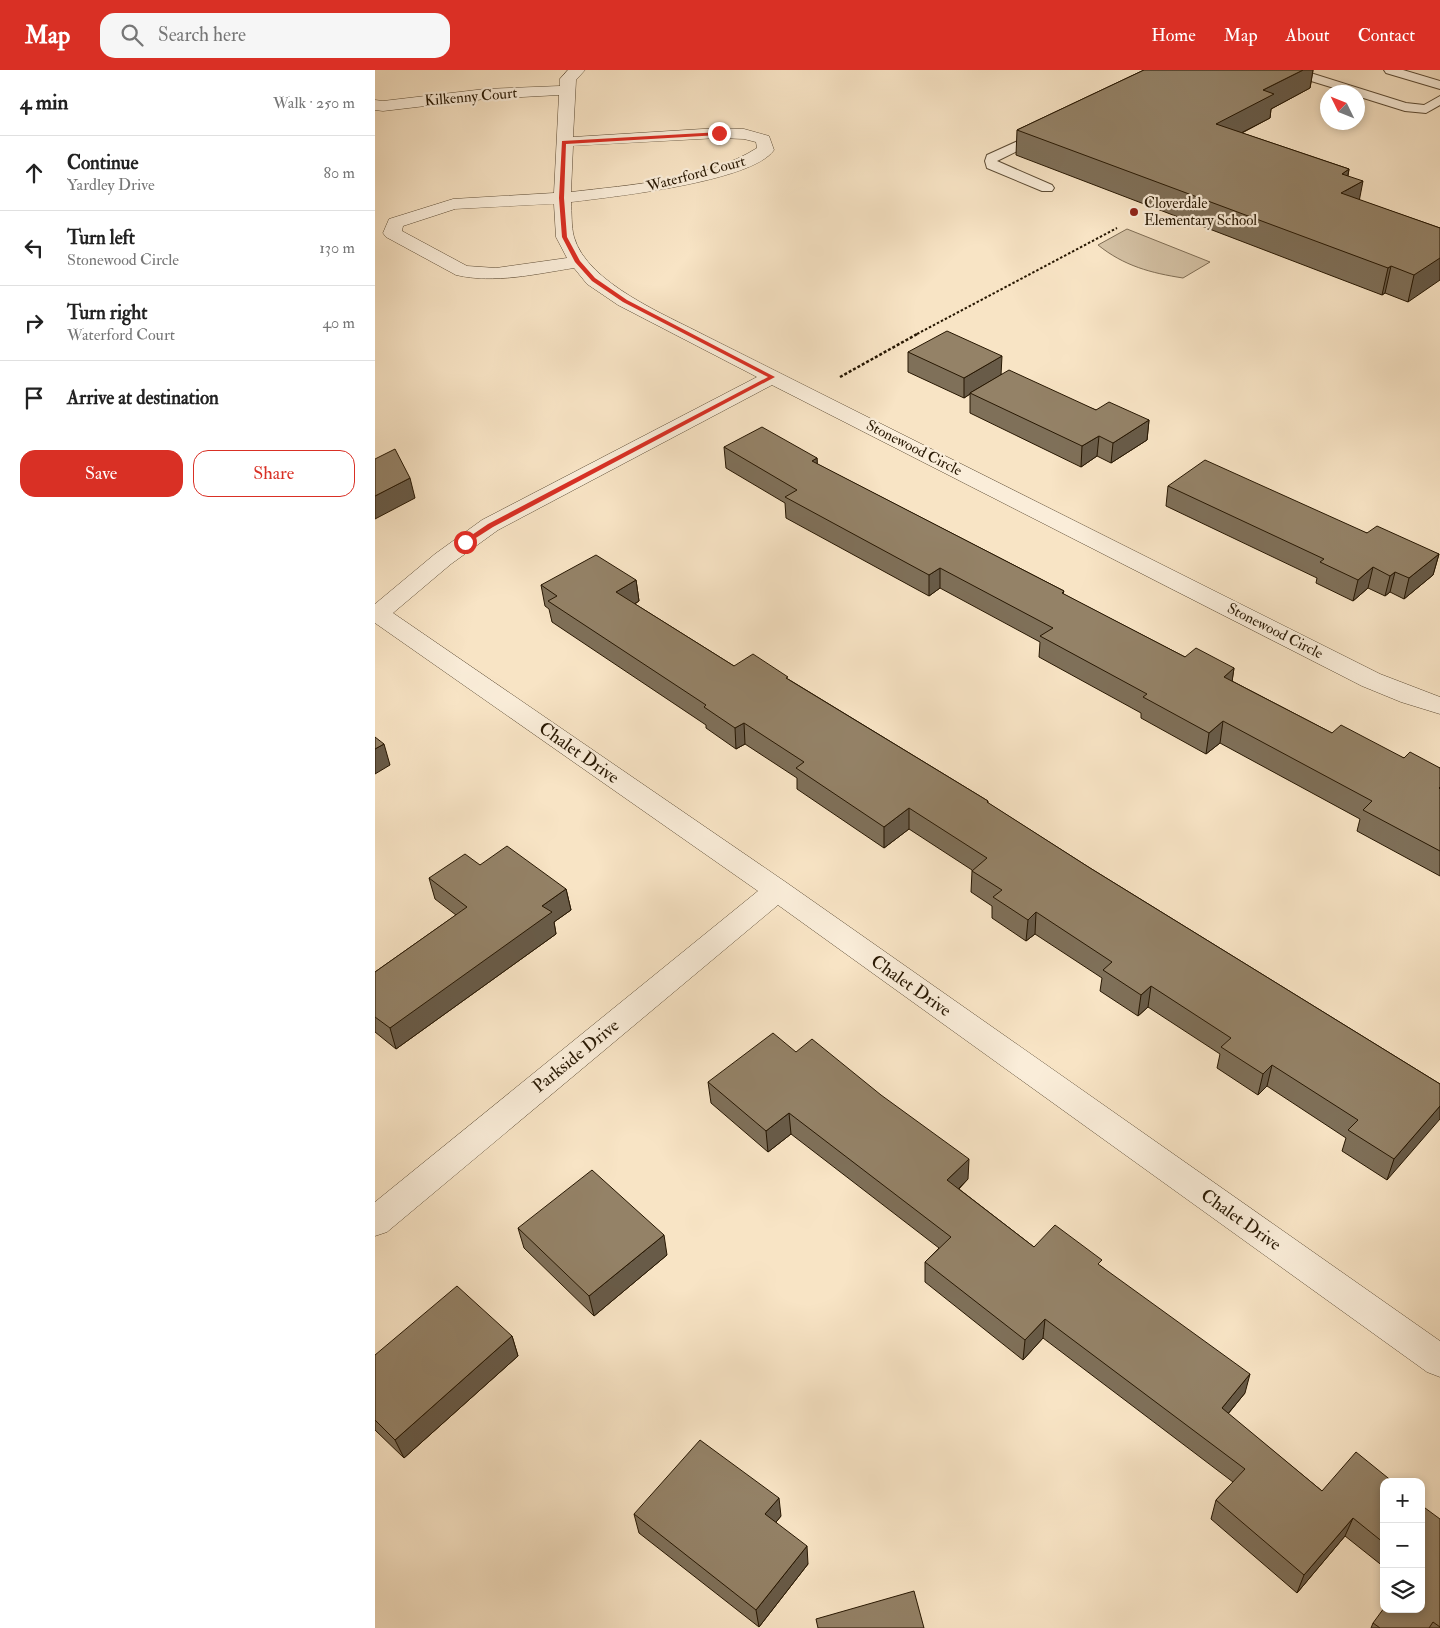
<!DOCTYPE html>
<meta charset="utf-8">
<style>
:root{--surface:#fff;--page:#f6f6f6;--text:#222;--muted:#767676;--line:#e0e0e0;--accent:#d93025}
body{margin:0;font-family:"IM FELL Double Pica",serif;background:var(--page);color:var(--text)}
.controls{position:absolute;right:15px;bottom:15px;display:grid;overflow:hidden;border-radius:10px;box-shadow:0 2px 8px #0003}
.controls button{width:45px;height:45px;display:grid;place-items:center;padding:0;border:0;border-bottom:1px solid var(--line);background:var(--surface);color:var(--text);font:25px sans-serif}
.compass{position:absolute;left:945px;top:15px;width:45px;height:45px;border-radius:50%;background:var(--surface);box-shadow:0 2px 8px #0003;rotate:313deg}
.stop{position:absolute;width:15px;height:15px;margin:-11px;border:4px solid #d93025;border-radius:50%;background:#fff}
.stop.end{background:#d93025;border-color:#fff;box-shadow:0 1px 5px #0008}
.list{margin:0;padding:0;list-style:none}
h2{display:flex;justify-content:space-between;align-items:center;height:65px;margin:0;padding:0 20px;font-size:21px}
h2 small{font-size:16px;font-weight:400;color:var(--muted)}
.list li{display:grid;grid-template-columns:32px 1fr auto;gap:15px;align-items:center;box-sizing:border-box;height:75px;padding:0 20px;border-top:1px solid var(--line)}
.list b{display:block;font-size:19px;white-space:nowrap}
.list p{margin:0;font-size:16px;white-space:nowrap;color:var(--muted)}
.list em{font-size:16px;font-style:normal;color:var(--muted)}
.actions{display:flex;gap:10px;padding:15px 20px}
.actions a{flex:1;padding:11px 0;border:1px solid var(--accent);border-radius:15px;text-align:center;font-size:18px;color:var(--accent)}
.actions .main{background:var(--accent);color:#fff}
.icon{flex:none;width:28px;height:28px;fill:none;stroke:currentColor;stroke-width:2;stroke-linecap:round;stroke-linejoin:round}
.map{position:relative;flex:none;width:1065px;height:1558px;overflow:hidden}
header{display:flex;align-items:center;gap:30px;box-sizing:border-box;height:70px;padding:0 25px;background:var(--accent);color:#fff}
header strong{font-size:24px}
nav{display:flex;gap:28px;margin-inline-start:auto;font-size:18px}
.search{width:350px;height:45px;background:var(--page);display:flex;align-items:center;gap:12px;box-sizing:border-box;padding:0 18px;border-radius:15px;color:var(--muted);font-size:19px}
main{display:flex}
aside{flex:1;background:var(--surface)}
.map>svg:first-child{display:block}
.green{fill:#d4c1a4;stroke:#7e6c53}
.lines{fill:none;stroke-linecap:round;stroke-linejoin:round}
.service-casing{stroke:#5b4a33;stroke-width:2}
.minor-casing{stroke:#5b4a33;stroke-width:1}
.path-far1{stroke:#271702;stroke-width:2;stroke-dasharray:2.5 2;stroke-linecap:butt}
.path{stroke:#271702;stroke-width:2.5;stroke-dasharray:3 2;stroke-linecap:butt}
.service{fill:#faedd9;fill-rule:evenodd}
.minor{fill:#faedd9;fill-rule:evenodd}
.wall{fill:#7f7059;stroke:#271702}
.shaded-wall{fill:#685b48;stroke:#271702}
.building{fill:#948267;stroke:#271702}
.route{fill:#d93025}
.poi-dot{fill:#8f2418;stroke:#faedd9;stroke-width:2}
.labels{text-anchor:middle;dominant-baseline:central;stroke-width:4.5;stroke-linejoin:round;paint-order:stroke}
.far-street-label{font-size:15px;fill:#271702;stroke:#faedd9}
.far-poi-label{font-size:15px;fill:#271702;stroke:#faedd9;text-anchor:start}
.street-label{font-size:18px;fill:#271702;stroke:#faedd9}
</style>
<header>
<strong>Map</strong>
<div class="search"><svg class="icon" aria-label="search" viewBox="0 0 24 24"><circle cx="10" cy="10" r="6"/><path d="M15 15l6 6"/></svg>Search here</div>
<nav><a>Home</a><a>Map</a><a>About</a><a>Contact</a></nav>
</header>
<main>
<aside>
<h2>4 min<small>Walk · 250 m</small></h2>
<ul class="list">
<li><svg class="icon" aria-label="ahead" viewBox="0 0 24 24"><path d="M12 20V5M6 11l6-6 6 6"/></svg><div><b>Continue</b><p>Yardley Drive</p></div><em>80 m</em></li>
<li><svg class="icon" aria-label="left" viewBox="0 0 24 24"><path d="M17 20v-9H6M10 6l-5 5 5 5"/></svg><div><b>Turn left</b><p>Stonewood Circle</p></div><em>130 m</em></li>
<li><svg class="icon" aria-label="right" viewBox="0 0 24 24"><path d="M7 20v-9h11M14 6l5 5-5 5"/></svg><div><b>Turn right</b><p>Waterford Court</p></div><em>40 m</em></li>
<li><svg class="icon" aria-label="arrive" viewBox="0 0 24 24"><path d="M6 21V4h12l-3 4 3 4H6"/></svg><div><b>Arrive at destination</b></div></li>
</ul>
<div class="actions"><a class="main">Save</a><a>Share</a></div>
</aside>
<div class="map">
<svg width="1065" height="1558" viewBox="0 0 1065 1558">
<rect width="100%" height="100%" fill="#f8e4c5"/>
<filter id="stains"><feTurbulence type="fractalNoise" baseFrequency=".004" numOctaves="4"/><feColorMatrix values="0 0 0 0 .2 0 0 0 0 .09 0 0 0 0 .02 0 0 0 .5 -.17"/></filter>
<radialGradient id="worn" r=".72"><stop offset=".6" stop-color="#630" stop-opacity="0"/><stop offset="1" stop-color="#630" stop-opacity=".3"/></radialGradient>
<path class="green" d="M752 159 835 192 808 208C776 203 749 196 723 175Z"/>
<g class="lines">
<g class="service-casing">
<g id="service">
<path d="M908 0H926L1031 33 1049 35 1065 26V35L1051 43 1030 41 982 26V22H972L910 3Z"/>
<path d="M1009 0H1028L1065 11V19L1011 3Z"/>
<path d="M667 60 673 64 671 67 622 91 677 115 679 118 677 121H667L612 98 610 91 612 85Z"/>
</g>
</g>
<g class="minor-casing">
<path id="minor" d="M193 0H210L201 10 198 67 344 58 369 59 394 66 399 80C377 112 236 127 196 132 197 143 196 156 199 167 212 213 291 245 331 266L1005 604 1065 627V644L1026 632 987 616 397 315 123 460 76 494 18 543 412 813 1065 1271V1307L1052 1302 403 835 12 1162 0 1166V1132L383 821 0 553V534L60 484 107 450 382 307 243 235 212 214 199 198C160 204 120 214 81 205L11 167 8 163 14 149 78 129 179 123 184 25 110 29 8 41 0 40V30L8 31 110 19 185 16V9ZM344 68 369 69 381 72 382 78C332 110 254 115 196 122L198 76ZM179 134 181 167 192 188 121 198 92 196 27 161 28 156 80 139Z"/>
</g>
<path class="path-far1" d="M542 264 742 158"/>
<path class="path" d="M465 307 544 263"/>
<use href="#service" class="service"/>
<use href="#minor" class="minor"/>
</g>
<g class="wall">
<path d="M769 0H938L935 18 896 39 895 48 867 63 974 99 973 106 984 130 1065 158 1033 232 1010 223 1007 225 641 85 642 60Z"/>
<path d="M533 282 626 304 721 340 774 350 772 370 736 393 722 386 706 397 595 343V324L589 328 533 302Z"/>
<path d="M349 377 442 388V394L689 521 688 524 810 587 859 598 857 611 957 663 1029 688 1065 698V806L982 761 985 749 845 673 831 684 766 648V643L664 587 665 572 565 518 554 526 411 448 410 433 351 398Z"/>
<path d="M793 416 992 463 1064 484 1058 505 1029 529 1015 522 1010 526 993 518 978 531 941 513 942 508 791 436Z"/>
<path d="M261 510 264 531 260 534 359 596 413 609 613 731V733L715 798 1065 1014 1012 1110 967 1081 971 1068 892 1016 883 1025 842 998 845 984 773 937 763 946 725 921 727 908 660 864 651 871 617 848V836L596 822 597 801V800L534 759 509 778 422 719V708L370 674 361 679 331 658V655L177 552 174 539 170 536 166 515Z"/>
<path d="M105 795 191 819 196 840 179 852 181 864 21 979 0 962V902L81 845 60 829 54 808Z"/>
<path d="M421 982 593 1109 584 1119 659 1177 726 1196 870 1323 853 1344 947 1421 1009 1412V1497L970 1466 922 1523 836 1449 841 1430 858 1412 668 1268 648 1290 550 1212V1192L564 1178 416 1064 393 1082 336 1033 333 1012Z"/>
<path d="M143 1158 292 1185 219 1246 149 1178Z"/>
<path d="M137 1266 143 1286 29 1388 0 1360V1285Z"/>
<path d="M259 1444 406 1446 401 1452 433 1494 384 1557 264 1463Z"/>
<path d="M1065 1449V1558H996L998 1553 1046 1539Z"/>
</g>
<g class="shaded-wall">
<path d="M928 0H938L935 18 896 39 895 48 837 78 841 54 888 20Z"/>
<path d="M974 99 970 121 988 111 983 137 962 149 967 104Z"/>
<path d="M1065 179V210L1033 232 1039 205Z"/>
<path d="M1016 196 1010 223 1007 225 1013 198Z"/>
<path d="M627 286 626 305 595 323V324L589 328V308Z"/>
<path d="M774 350 772 370 736 393 738 373Z"/>
<path d="M724 366 722 386 706 397 707 376Z"/>
<path d="M442 388 443 408 437 391Z"/>
<path d="M35 408 40 428 0 449V426Z"/>
<path d="M1064 484 1058 505 1029 529 1034 508Z"/>
<path d="M998 497 993 518 978 531 983 510Z"/>
<path d="M565 498V518L554 526V505Z"/>
<path d="M1020 502 1015 522 1010 526 1015 506Z"/>
<path d="M261 510 264 531 244 543 241 522Z"/>
<path d="M859 598 856 619 849 607Z"/>
<path d="M848 651 845 673 831 684 834 663Z"/>
<path d="M369 653 370 674 361 679 360 658Z"/>
<path d="M9 674 15 695 0 704V679Z"/>
<path d="M534 738V759L509 778V757Z"/>
<path d="M191 819 196 840 179 852 181 864 21 979 15 958 167 836Z"/>
<path d="M661 842 660 864 651 871 653 850Z"/>
<path d="M776 916 773 937 763 946 766 925Z"/>
<path d="M897 995 892 1016 883 1025 888 1004Z"/>
<path d="M1065 1036V1049L1012 1110 1019 1089Z"/>
<path d="M414 1043 416 1064 393 1082 391 1061Z"/>
<path d="M594 1089 593 1109 572 1130V1110Z"/>
<path d="M289 1165 292 1185 219 1246 214 1226Z"/>
<path d="M670 1249 668 1268 648 1290 650 1270Z"/>
<path d="M137 1266 143 1286 29 1388 20 1370Z"/>
<path d="M875 1304 870 1323 842 1357 847 1338Z"/>
<path d="M404 1428 406 1446 393 1462 390 1444Z"/>
<path d="M978 1448 970 1466 922 1523 929 1505Z"/>
<path d="M432 1476 433 1494 384 1557 381 1540Z"/>
</g>
<g class="building">
<path d="M769 0H928L888 20 899 24 841 54 974 99 967 104 988 111 966 123 1065 158V188L1039 205 1016 196 1013 198 642 60Z"/>
<path d="M572 261 627 286 589 308 533 282Z"/>
<path d="M634 300 721 340 734 332 774 350 738 373 724 366 707 376 595 323Z"/>
<path d="M387 357 442 388 437 391 689 521 687 523 810 587 821 578 859 598 849 607 957 663 966 655 1029 688 1035 682 1065 698V717L1064 718 1065 719V781L988 740 997 731 848 651 834 663 768 627 772 624 665 566 678 558 565 498 554 505 410 427 422 420 349 377Z"/>
<path d="M20 379 35 408 0 426V389Z"/>
<path d="M830 390 992 463 1002 456 1064 484 1034 508 1020 502 1015 506 998 497 983 510 945 492 949 489 793 416Z"/>
<path d="M221 485 261 510 241 522 359 596 378 584 413 607 411 608 613 731 612 732 715 798 1065 1014V1036L1019 1089 973 1060 983 1050 897 995 888 1004 846 977 856 968 776 916 766 925 728 900 737 892 661 842 653 850 618 827 627 820 597 801 612 788 534 738 509 757 421 698 429 692 369 653 360 658 329 637 331 635 173 531 182 526 166 515Z"/>
<path d="M0 667 9 674 0 679Z"/>
<path d="M132 776 191 819 167 836 177 842 15 958 0 947V902L92 837 54 808 90 784 105 795Z"/>
<path d="M398 963 421 982 437 969 506 1025 594 1089 572 1110 659 1177 680 1155 727 1190 723 1194 875 1304 847 1338 947 1421 981 1382 1018 1412H1009V1473L978 1448 929 1505 841 1430 870 1399 670 1249 650 1270 550 1192 576 1167 414 1043 391 1061 333 1012Z"/>
<path d="M217 1100 289 1165 214 1226 143 1158Z"/>
<path d="M82 1216 137 1266 20 1370 0 1350V1285Z"/>
<path d="M325 1370 404 1428 390 1444 432 1476 381 1540 259 1444Z"/>
<path d="M1046 1435 1065 1449V1557L1058 1552 1054 1558H1005L998 1553 1009 1538V1539H1046Z"/>
<path d="M539 1521 549 1558H443L441 1549Z"/>
</g>
<path class="route" d="M346 62 344 65 191 74 189 128 192 167 205 191 220 208 252 230 400 307 118 457 93 473H88V471L113 454 393 307 248 232 217 211 200 192 187 167 184 128 187 71Z"/>
<circle class="poi-dot" cx="759" cy="142" r="5"/>
<g class="labels">
<g class="far-street-label">
<text transform="translate(96 27) rotate(-5)">Kilkenny Court</text>
<text transform="translate(321 104) rotate(-15)">Waterford Court</text>
<text transform="translate(539 378) rotate(27)">Stonewood Circle</text>
<text transform="translate(900 561) rotate(27)">Stonewood Circle</text>
</g>
<g class="far-poi-label">
<text x="769" y="133">Cloverdale<tspan x="769" dy="17">Elementary School</tspan></text>
</g>
<g class="street-label">
<text transform="translate(204 683) rotate(35)">Chalet Drive</text>
<text transform="translate(536 916) rotate(35)">Chalet Drive</text>
<text transform="translate(201 986) rotate(-39)">Parkside Drive</text>
<text transform="translate(866 1150) rotate(35)">Chalet Drive</text>
</g>
</g>
<rect width="100%" height="100%" filter="url(#stains)"/>
<rect width="100%" height="100%" fill="url(#worn)"/>
</svg>
<div class="controls">
<button>+</button>
<button>−</button>
<button><svg class="icon" aria-label="layers" viewBox="0 0 24 24"><path d="M12 4l9 5-9 5-9-5zM3 14l9 5 9-5"/></svg></button>
</div>
<svg class="compass" viewBox="-18 -18 36 36"><path d="M0-13l5 13h-10z" fill="#e53935"/><path d="M0 13l5-13h-10z" fill="#767676"/></svg>
<div class="stop" style="left:90px;top:472px"></div>
<div class="stop end" style="left:344px;top:63px"></div>
</div>
</main>
